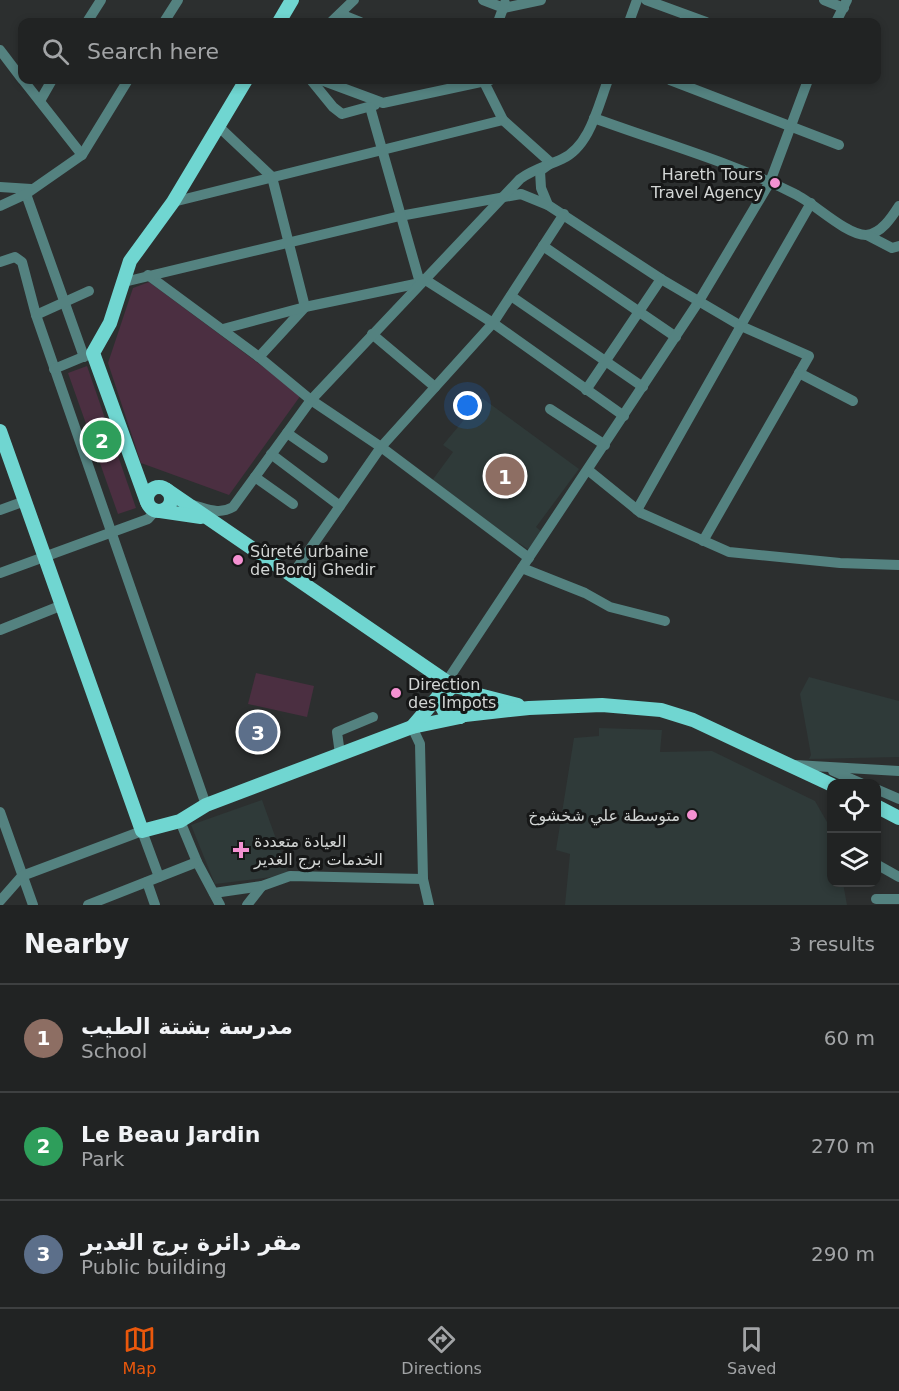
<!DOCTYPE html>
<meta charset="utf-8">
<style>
:root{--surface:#212323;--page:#2d2f30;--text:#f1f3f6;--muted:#a2a4a6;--line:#3e4041;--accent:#ea580c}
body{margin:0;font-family:"DejaVu Sans","Noto Naskh Arabic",sans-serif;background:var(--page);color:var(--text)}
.controls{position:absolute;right:18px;bottom:18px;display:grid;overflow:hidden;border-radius:12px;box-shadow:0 3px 9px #0003}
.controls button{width:54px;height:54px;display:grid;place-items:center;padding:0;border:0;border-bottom:2px solid var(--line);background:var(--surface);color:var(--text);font:30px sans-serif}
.you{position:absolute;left:468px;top:406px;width:21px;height:21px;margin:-15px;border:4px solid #fff;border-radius:50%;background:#1a73e8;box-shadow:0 0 0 9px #1a73e833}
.badge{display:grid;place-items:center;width:39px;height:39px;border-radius:50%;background:var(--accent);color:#fff;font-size:20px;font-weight:700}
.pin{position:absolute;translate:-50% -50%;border:3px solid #fff;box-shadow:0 2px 6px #0006}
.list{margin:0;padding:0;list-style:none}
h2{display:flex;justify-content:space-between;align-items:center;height:78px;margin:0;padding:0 24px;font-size:26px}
h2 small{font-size:20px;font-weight:400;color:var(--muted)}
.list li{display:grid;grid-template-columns:39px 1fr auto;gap:18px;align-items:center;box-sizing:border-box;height:108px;padding:0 24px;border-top:2px solid var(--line)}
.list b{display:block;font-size:22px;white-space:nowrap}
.list p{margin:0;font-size:20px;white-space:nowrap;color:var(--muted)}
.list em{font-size:20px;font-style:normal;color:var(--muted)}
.icon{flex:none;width:33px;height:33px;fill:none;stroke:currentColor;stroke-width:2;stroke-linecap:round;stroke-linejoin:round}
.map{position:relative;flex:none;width:899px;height:905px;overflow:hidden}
.search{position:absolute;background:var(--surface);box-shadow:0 3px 9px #0003;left:18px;right:18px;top:18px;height:66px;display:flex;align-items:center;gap:15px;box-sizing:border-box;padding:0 21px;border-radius:12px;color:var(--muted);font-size:22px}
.sheet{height:402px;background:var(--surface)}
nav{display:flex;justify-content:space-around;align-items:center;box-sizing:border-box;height:84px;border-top:2px solid var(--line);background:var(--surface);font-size:16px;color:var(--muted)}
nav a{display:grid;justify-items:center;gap:3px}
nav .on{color:var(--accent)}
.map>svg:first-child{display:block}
.built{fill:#2f3a39}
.green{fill:#4b2f41}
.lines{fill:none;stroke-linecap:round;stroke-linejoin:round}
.minor{stroke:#548280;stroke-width:10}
.major{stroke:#70d6d1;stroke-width:14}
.poi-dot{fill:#f591d2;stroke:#161717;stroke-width:2}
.labels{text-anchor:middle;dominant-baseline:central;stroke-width:6;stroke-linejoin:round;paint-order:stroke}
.poi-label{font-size:16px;fill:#d2d5d4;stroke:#161717;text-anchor:start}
</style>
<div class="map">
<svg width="899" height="905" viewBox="0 0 899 905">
<rect width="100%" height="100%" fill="#2c2f2f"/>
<g class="built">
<path d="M482 398 579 469 536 527 542 532 529 550 519 543 517 545 431 482 453 452 443 445Z"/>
<path d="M809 677 899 701V757L809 759 811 755 800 694Z"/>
<path d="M599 728 662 730 660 752 712 751 815 801 831 829 832 882 843 883 847 905H565L570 854 556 850 574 738 599 736Z"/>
<path d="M262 800 289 875 215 884 191 825Z"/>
</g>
<g class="green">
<path d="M149 282 301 395 229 495 141 463 108 363 133 288Z"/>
<path d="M87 366 136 508 118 514 68 373Z"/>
<path d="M256 673 314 686 307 717 248 704Z"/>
</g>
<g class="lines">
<g class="minor">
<path d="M483 0 504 8 541 0"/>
<path d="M646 0 706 22"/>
<path d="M824 0 844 8"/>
<path d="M340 14 360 22"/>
<path d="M87 22 101 0"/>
<path d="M164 22 178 0"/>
<path d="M331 22 354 0"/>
<path d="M498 22 505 3"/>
<path d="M629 22 637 0"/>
<path d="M836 22 847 0"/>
<path d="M0 50 22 79"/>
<path d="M23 80 82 155"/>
<path d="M311 80 333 107 342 114 375 105"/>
<path d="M321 80 383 103 490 80"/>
<path d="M483 80 503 120 551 163 540 171 541 188 548 205"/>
<path d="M670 80 839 145"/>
<path d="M40 101 52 80"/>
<path d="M594 118C659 142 734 163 795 194 814 203 846 235 866 235 881 234 892 217 899 206"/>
<path d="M218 126 272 177 305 307 259 357"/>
<path d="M0 187 31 189"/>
<path d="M26 194 84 357"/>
<path d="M173 202 503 120"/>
<path d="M0 206 26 194 82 155 128 80"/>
<path d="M867 235 892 248 899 246"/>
<path d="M543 246 676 337"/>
<path d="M0 262 15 257 22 262 36 315 206 805"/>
<path d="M148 275 259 357 311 400 381 447 529 558"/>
<path d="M424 279 493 323 624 416"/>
<path d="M124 282 400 216 521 194 548 205 661 279 741 326 809 356 703 541"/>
<path d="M511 296 643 387"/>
<path d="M36 315 89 291"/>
<path d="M741 325 811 203"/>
<path d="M223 329 305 307 420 283 370 107"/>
<path d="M372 334 435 387"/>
<path d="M54 369 90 354"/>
<path d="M799 373 853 401"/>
<path d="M586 390 661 279"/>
<path d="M550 409 605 445"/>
<path d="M287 433 323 458"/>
<path d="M271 454 340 506"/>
<path d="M588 470 641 513 729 552 840 563 899 565"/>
<path d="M255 477 293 504"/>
<path d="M193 505C208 509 219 515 233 507L311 400 520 179C534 169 547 166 562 159 590 146 598 106 608 80"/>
<path d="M0 510 25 501"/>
<path d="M637 510 741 326"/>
<path d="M522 568 585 593 610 607 665 621"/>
<path d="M0 573 148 519 156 510"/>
<path d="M292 575 381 447 493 323 564 214"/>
<path d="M0 630 60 606"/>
<path d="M447 681 699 301 770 182 808 80"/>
<path d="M412 727 420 744 423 879 429 905"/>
<path d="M340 754 337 732 373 717"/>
<path d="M795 765 899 771"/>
<path d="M833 771 863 784"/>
<path d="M876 789 899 799"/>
<path d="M0 812 33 905"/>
<path d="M180 821 197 862 220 905"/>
<path d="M876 864 899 877"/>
<path d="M147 882 155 905"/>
<path d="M214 893 262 886 290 876 423 879"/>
<path d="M876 899H899"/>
<path d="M0 901 22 876 142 831 159 877"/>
<path d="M88 905 197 862"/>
<path d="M247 905 262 886"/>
</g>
<g class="major">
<path d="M279 22 292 0"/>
<path d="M0 431 142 831 180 821 206 805 412 727 460 717"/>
<circle cx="159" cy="499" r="12"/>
<path d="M167 490 453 686 465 688C476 698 474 711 460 717L446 714 441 705 442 696 453 686"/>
<path d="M147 502 93 353 110 323 130 261 173 202 246 80"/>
<path d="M160 511 201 517"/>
<path d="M465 688 475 694 518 705"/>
<path d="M465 715 529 708 602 705 661 710 693 720 832 785"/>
<path d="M412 727 442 692"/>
<path d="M876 806 899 818"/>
</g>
</g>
<g class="poi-dot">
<circle cx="775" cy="183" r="6"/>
<circle cx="238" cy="560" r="6"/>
<circle cx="396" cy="693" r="6"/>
<circle cx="692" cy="815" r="6"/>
<path d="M238 841h6v6h6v6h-6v6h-6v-6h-6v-6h6z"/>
</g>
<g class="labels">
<g class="poi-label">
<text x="763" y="174" text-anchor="end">Hareth Tours<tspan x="763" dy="18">Travel Agency</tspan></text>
<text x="250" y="551">Sûreté urbaine<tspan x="250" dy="18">de Bordj Ghedir</tspan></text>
<text x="408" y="684">Direction<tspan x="408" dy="18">des Impots</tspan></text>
<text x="680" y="815" text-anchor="end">متوسطة علي شخشوخ</text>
<text x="254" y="841">العيادة متعددة<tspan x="254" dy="18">الخدمات برج الغدير</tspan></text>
</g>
</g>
</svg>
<div class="controls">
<button><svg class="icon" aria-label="locate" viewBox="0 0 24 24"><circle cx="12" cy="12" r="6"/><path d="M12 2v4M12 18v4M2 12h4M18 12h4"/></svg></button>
<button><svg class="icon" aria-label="layers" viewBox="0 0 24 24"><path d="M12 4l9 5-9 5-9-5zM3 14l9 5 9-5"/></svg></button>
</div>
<div class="you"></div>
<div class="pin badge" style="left:505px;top:476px;background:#8d6e63">1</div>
<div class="pin badge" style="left:102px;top:440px;background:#2e9e5b">2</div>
<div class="pin badge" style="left:258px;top:732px;background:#5c6f8a">3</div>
<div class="search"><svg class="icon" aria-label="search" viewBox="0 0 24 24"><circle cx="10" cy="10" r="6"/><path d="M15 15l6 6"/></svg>Search here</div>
</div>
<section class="sheet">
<h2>Nearby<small>3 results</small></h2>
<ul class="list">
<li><span class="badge" style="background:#8d6e63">1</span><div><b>مدرسة بشتة الطيب</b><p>School</p></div><em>60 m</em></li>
<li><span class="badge" style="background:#2e9e5b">2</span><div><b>Le Beau Jardin</b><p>Park</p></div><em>270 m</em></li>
<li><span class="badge" style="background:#5c6f8a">3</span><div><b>مقر دائرة برج الغدير</b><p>Public building</p></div><em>290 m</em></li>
</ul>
</section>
<nav>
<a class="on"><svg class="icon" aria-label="map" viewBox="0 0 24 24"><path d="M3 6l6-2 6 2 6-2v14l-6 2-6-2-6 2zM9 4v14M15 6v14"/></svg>Map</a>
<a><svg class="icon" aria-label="directions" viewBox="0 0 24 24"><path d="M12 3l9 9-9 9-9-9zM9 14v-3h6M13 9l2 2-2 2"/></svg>Directions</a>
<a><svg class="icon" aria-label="saved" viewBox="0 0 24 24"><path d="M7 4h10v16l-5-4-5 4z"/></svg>Saved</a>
</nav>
